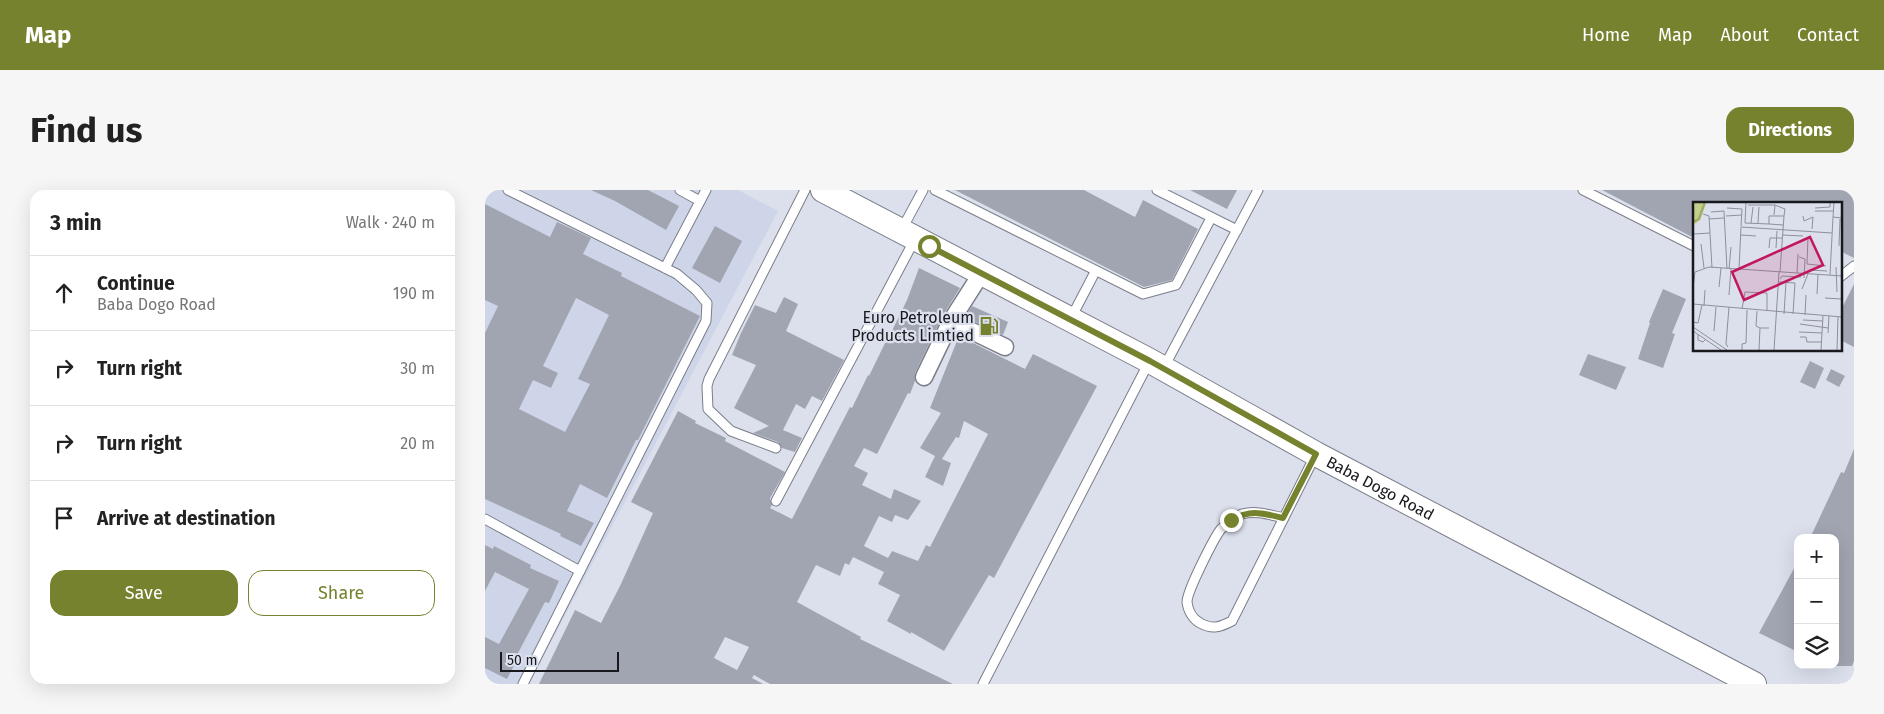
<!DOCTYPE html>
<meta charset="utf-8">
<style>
:root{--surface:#fff;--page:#f6f6f6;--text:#222;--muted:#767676;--line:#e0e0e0;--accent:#77822f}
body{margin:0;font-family:"Fira Sans",sans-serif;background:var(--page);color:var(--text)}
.controls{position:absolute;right:15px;bottom:15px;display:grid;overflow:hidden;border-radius:10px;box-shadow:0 5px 20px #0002}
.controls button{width:45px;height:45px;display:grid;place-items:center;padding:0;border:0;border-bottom:1px solid var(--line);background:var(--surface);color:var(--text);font:25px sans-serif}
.scale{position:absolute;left:15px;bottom:12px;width:119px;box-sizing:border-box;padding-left:5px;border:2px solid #17191d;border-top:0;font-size:14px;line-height:18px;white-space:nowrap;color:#17191d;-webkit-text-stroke:4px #dce0ed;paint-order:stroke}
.stop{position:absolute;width:15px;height:15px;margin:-11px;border:4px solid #77822f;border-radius:50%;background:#fff}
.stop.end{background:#77822f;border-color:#fff;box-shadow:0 1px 5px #0008}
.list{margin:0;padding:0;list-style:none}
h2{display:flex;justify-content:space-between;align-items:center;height:65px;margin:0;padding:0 20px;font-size:21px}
h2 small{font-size:16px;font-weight:400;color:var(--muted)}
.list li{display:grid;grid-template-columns:32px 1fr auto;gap:15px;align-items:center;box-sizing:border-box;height:75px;padding:0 20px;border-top:1px solid var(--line)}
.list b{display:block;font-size:19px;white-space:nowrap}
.list p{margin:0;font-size:16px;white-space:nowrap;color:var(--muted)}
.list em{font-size:16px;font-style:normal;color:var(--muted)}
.actions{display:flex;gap:10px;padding:15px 20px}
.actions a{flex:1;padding:11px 0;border:1px solid var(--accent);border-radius:15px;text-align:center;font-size:18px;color:var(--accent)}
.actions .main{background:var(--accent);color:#fff}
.icon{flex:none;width:28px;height:28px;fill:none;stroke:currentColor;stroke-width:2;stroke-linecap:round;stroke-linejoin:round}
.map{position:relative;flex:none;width:1369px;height:494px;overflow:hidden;border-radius:15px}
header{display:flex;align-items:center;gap:30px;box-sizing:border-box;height:70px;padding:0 25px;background:var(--accent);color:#fff}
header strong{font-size:24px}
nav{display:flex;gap:28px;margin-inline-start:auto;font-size:18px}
.intro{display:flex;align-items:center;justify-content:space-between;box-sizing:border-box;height:120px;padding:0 30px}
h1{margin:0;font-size:35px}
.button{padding:12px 22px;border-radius:15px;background:var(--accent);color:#fff;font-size:18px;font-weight:700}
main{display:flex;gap:30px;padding:0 30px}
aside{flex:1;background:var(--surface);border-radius:15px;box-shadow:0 5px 20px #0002}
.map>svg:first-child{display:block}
.built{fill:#ced5e9}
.building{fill:#a1a5b1;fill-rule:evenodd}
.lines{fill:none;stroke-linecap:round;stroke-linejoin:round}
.lane-casing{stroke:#7a7e89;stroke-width:11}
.street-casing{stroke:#7a7e89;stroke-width:19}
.secondary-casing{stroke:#7a7e89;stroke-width:26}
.lane{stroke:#fff;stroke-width:9}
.street{stroke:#fff;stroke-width:16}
.secondary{stroke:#fff;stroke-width:24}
.route{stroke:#77822f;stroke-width:6}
.labels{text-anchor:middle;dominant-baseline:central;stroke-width:4.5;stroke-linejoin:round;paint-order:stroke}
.poi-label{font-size:16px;fill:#17191d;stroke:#dce0ed;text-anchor:end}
.street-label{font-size:16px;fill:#17191d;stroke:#dce0ed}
.inset-river{fill:none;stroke:#a1ad63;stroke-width:2.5}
.inset-road{fill:none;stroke:#8d909a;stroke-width:1}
.view{fill:#c2185b;fill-opacity:0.15;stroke:#c2185b;stroke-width:2.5}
.inset-edge{fill:none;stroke:#17191d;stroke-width:2.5}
</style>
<header>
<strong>Map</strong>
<nav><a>Home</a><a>Map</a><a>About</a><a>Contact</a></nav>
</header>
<div class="intro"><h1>Find us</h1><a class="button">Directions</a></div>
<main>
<aside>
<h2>3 min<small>Walk · 240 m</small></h2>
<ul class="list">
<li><svg class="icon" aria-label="ahead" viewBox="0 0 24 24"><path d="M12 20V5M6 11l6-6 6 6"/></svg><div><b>Continue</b><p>Baba Dogo Road</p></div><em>190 m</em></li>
<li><svg class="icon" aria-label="right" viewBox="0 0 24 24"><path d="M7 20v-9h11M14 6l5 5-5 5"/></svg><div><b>Turn right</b></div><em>30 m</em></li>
<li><svg class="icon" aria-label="right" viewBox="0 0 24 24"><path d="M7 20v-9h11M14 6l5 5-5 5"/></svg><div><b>Turn right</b></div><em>20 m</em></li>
<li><svg class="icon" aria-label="arrive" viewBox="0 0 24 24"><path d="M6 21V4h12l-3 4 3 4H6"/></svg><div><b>Arrive at destination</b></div></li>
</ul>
<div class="actions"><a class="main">Save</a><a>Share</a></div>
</aside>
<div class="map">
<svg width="1369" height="494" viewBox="0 0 1369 494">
<rect width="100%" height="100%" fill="#dce0ed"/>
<path class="built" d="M0 0H253L293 21 44 494H0Z"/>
<g class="building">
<path d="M106 0H163L194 16 181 40 130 11Z"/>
<path d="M470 0H599L650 27 658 10 713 39 687 90 659 97Z"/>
<path d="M705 0H752L742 19Z"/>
<path d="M1117 0H1369V68L1355 61V14H1209V48Z"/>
<path d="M0 14 65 47 72 32 106 48 98 64 137 83 136 86 215 126 153 250H151L122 308 95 294 82 321 109 333 96 356 75 346 76 344 0 309V143L13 116 0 110ZM91 108 124 125 93 189 105 194 80 242 34 219 48 190 66 198 73 183 58 176Z"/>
<path d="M230 36 257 51 235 93 207 78Z"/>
<path d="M434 78 475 98 457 127 430 183V191L425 204 423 203 392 264 379 258 369 276 383 283 377 295 406 309 409 299 436 311 423 330 410 325 407 332 394 326 379 356 403 368 407 361 433 371 441 355 445 357 503 244 479 231 474 248 471 247 457 269 466 273 458 296 440 287 450 266 435 258 456 223 445 218 474 146 540 179 548 164 612 196 509 388 504 385 459 461 426 442V444L402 431 415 405 393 394 399 382 368 367 364 375 360 373 355 386 331 375 312 412 376 447 375 449 468 494H285L269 485 267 488 278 494H54L90 420 116 433 135 396 168 323 146 312 193 221 211 231 210 233 241 248 240 251 300 282 285 308 287 315 285 318 307 329 365 217 367 218 383 185 384 186 400 153H401L422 110ZM240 447 264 457 252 480 229 468Z"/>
<path d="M1369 94V157L1355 150V122Z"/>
<path d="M1178 99 1201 109 1187 143 1190 144 1178 178 1153 169 1165 133 1164 132Z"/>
<path d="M299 107 313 114 301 141 359 170 337 211 327 206 320 219 311 214 298 240 317 248 310 262 297 258 293 252 268 243 284 236 249 218 271 175 247 165 256 143 270 115 291 123Z"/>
<path d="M487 116 523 132 518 145 480 127Z"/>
<path d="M1103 164 1141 177 1131 200 1094 185Z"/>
<path d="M1325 171 1339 178 1330 199 1315 192Z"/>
<path d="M1346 179 1360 186 1354 197 1341 190Z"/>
<path d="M1369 259V471L1367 476H1350V348H1325L1356 282 1359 283Z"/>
<path d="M0 355 8 359 9 356 46 375 45 378 74 391 64 413 60 412 33 463 35 464 22 489 0 478V447L14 454 44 399 10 382 0 401Z"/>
<path d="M1313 371V462L1274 443Z"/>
</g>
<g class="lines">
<g class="lane-casing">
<g id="lane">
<path d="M23 0 192 84 211 100 222 113 221 131 38 494"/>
<path d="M195 0 215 11"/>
<path d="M450 0 658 104 691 95 726 28"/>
<path d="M672 0 752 40"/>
<path d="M1098 0 1209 56"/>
<path d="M417 39 438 0"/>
<path d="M180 78 221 0"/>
<path d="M1355 87 1369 76"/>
<path d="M586 128 610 82"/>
<path d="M678 179 773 0"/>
<path d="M291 258 246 241 223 219 222 196 224 189 320 0"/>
<path d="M291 311 430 49"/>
<path d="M799 328C785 325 771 320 757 324 749 327 742 333 736 339 729 348 702 401 702 412 703 421 708 429 715 433 728 440 735 437 747 431L831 264"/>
<path d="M0 329 95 381"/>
<path d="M498 494 664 172"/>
</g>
</g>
<g class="street-casing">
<g id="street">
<path d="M496 84 466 131 520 157"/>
<path d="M439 187 466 131"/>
</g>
</g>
<g class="secondary-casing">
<g id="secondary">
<path id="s1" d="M338 0 665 171 831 264 1269 494"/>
</g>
</g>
<use href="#lane" class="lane"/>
<use href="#street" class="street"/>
<use href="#secondary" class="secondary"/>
</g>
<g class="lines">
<path class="route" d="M444 56 665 171 831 264 798 328C777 323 766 319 746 330"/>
</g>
<defs>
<g id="fuel-bare" transform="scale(1.5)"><path d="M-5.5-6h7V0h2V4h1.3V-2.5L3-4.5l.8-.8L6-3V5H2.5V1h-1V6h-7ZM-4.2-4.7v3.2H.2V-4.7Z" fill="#77822f" stroke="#dce0ed" stroke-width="2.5" paint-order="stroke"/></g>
</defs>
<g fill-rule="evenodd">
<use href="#fuel-bare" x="504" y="136"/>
</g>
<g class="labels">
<g class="poi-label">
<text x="489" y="127">Euro Petroleum<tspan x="489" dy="18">Products Limtied</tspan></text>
</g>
<g class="street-label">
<text stroke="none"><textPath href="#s1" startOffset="632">Baba Dogo Road</textPath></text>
</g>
</g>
<g transform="translate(1208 12)">
<rect width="149" height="149" fill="#dce0ed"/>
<path d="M13 0 4 21 0 22V1Z" fill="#c2ce89"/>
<path class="inset-river" d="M0 20 6 17 12 0"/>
<path class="inset-road" d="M53 0 52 21 76 22M55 3H82L81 13M82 3 92 7 91 14M34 6 49 7 48 24M122 6 137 5V0M122 9H140M18 10 31 9 34 67M10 12 16 14 19 66M33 14 49 13M110 14 111 19 120 15 119 27M140 15 141 0M16 17 31 16M58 21 60 5M65 21 66 5M1 32 17 31M48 33 63 34M89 33 110 34M115 35 114 62 133 64M8 42 11 66M146 44 147 17M76 46 77 36H89M83 46 84 29M106 55 112 57 111 76M143 65 144 90M36 67 38 45M46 67 48 25 139 31M117 68 134 69M2 70 16 65 149 74M87 70 91 14H76V22L90 23M104 71 105 52M137 73 140 15 149 16M87 77 89 74 108 75M86 80 102 81 100 112M26 85 28 66M0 86 2 70M109 87 115 72M124 92 125 73M36 93 38 67M132 96 149 97M0 102 149 115M11 104 12 88M49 107 52 90 74 91V109M64 109 63 124 67 126M91 112 93 80M112 113 113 93M110 118 130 119M0 120 5 121 9 103M107 122 135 126M0 125 34 148M0 129 28 148M21 129 23 105M106 130 129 131M135 131 136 114M5 132V138L10 140 13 137M107 135H113L114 140H128M35 145 33 142 36 105M49 148V142L53 141 54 108M66 148 67 126H76M81 148 86 70M128 148 130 114M144 148 145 115"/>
<path class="view" d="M117 35 130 63 51 98 39 70Z"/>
<rect width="149" height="149" class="inset-edge"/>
</g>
</svg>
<div class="controls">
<button>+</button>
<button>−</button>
<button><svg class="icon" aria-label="layers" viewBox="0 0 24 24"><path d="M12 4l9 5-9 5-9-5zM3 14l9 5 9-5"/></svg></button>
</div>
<div class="scale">50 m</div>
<div class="stop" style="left:444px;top:56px"></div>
<div class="stop end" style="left:746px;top:330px"></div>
</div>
</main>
